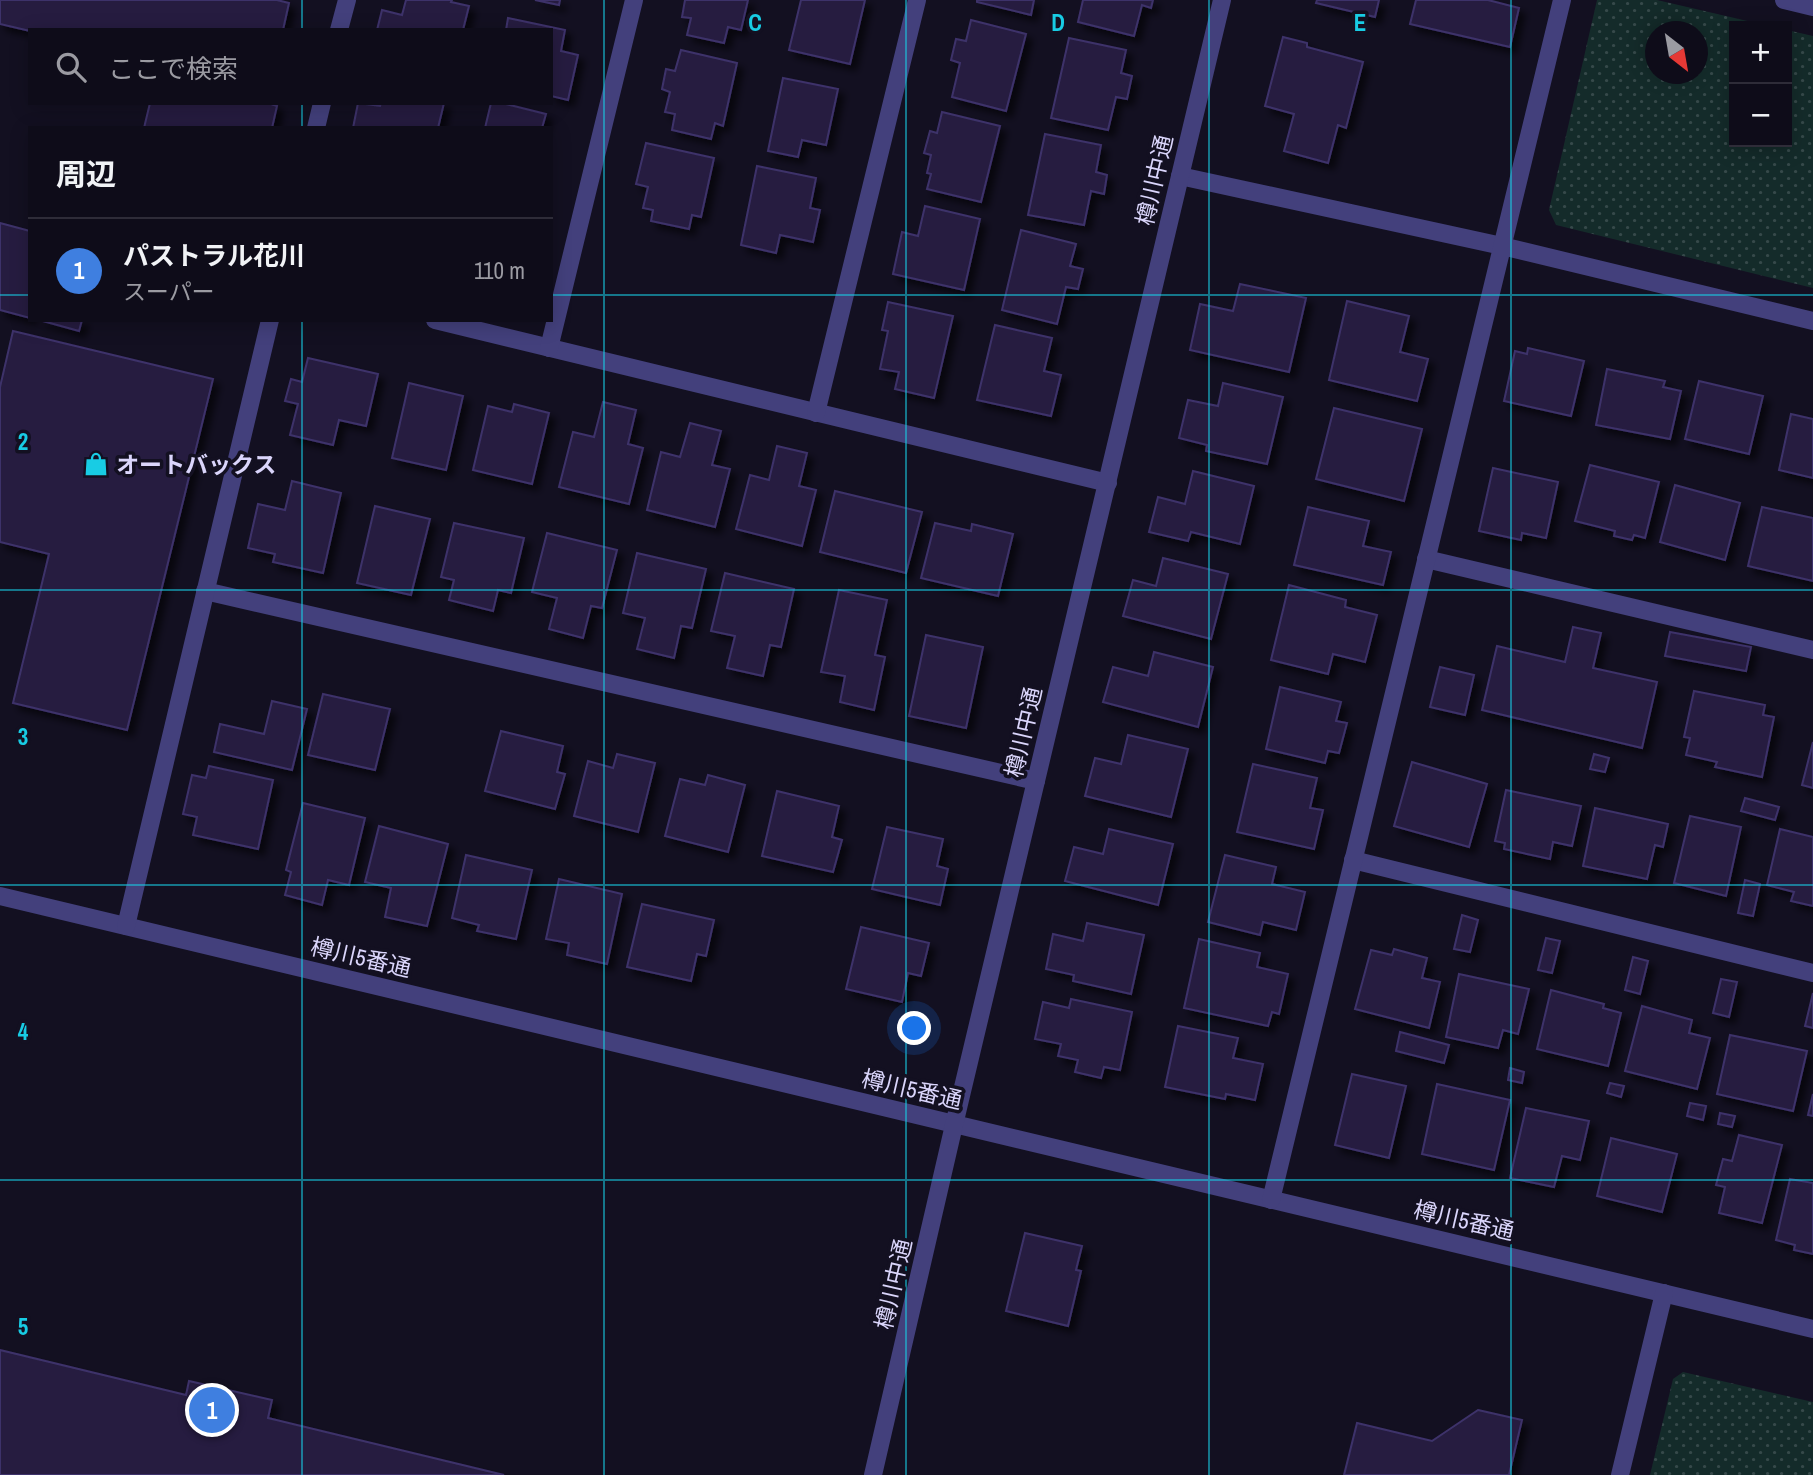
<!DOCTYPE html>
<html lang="ja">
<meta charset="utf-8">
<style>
:root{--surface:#0e0c19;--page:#171522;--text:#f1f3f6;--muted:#9b9ba2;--line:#2e2c38;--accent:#18cce4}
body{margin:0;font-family:"Archivo Narrow","Noto Sans JP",sans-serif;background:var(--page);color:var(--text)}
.controls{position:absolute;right:21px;top:21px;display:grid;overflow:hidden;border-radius:0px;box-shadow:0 4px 18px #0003}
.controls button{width:63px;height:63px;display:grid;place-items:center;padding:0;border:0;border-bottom:2px solid var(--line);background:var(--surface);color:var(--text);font:35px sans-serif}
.compass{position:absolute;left:1645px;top:21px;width:63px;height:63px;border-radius:50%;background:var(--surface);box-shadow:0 4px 18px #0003;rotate:149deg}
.you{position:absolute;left:915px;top:1029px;width:24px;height:24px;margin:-18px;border:5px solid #fff;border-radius:50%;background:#1a73e8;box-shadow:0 0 0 10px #1a73e833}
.badge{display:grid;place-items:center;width:46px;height:46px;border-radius:50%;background:var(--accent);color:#fff;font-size:23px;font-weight:700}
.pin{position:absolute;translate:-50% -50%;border:4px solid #fff;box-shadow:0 2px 7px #0006}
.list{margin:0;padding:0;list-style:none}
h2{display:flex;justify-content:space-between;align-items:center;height:91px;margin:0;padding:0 28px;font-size:30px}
h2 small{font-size:23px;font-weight:400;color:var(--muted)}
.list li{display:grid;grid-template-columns:46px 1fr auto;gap:21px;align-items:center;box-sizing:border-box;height:105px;padding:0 28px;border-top:2px solid var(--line)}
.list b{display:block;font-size:26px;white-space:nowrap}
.list p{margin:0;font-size:23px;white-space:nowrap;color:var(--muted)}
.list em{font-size:23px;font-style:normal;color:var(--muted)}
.icon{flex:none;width:38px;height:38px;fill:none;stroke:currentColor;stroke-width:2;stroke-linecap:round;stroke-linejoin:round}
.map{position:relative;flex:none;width:1813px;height:1475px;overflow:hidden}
.search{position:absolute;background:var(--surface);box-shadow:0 4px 18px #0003;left:28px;top:28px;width:525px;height:77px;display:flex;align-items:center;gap:18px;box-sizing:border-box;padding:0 24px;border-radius:0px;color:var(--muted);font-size:26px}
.panel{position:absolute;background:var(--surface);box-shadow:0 4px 18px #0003;left:28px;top:126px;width:525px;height:196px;border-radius:0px}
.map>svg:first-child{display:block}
.park{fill:url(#park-dots);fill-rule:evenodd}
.building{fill:#261e40;stroke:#3e326a;stroke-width:2;filter:url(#shadow)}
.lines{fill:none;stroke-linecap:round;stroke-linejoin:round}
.minor{stroke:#43407c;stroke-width:18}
.grid{fill:none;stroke:#18cce4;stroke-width:2;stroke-opacity:0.55}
.labels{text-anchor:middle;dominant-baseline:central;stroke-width:7;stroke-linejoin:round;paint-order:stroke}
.street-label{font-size:23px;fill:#dad5fb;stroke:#131021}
.poi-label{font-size:23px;font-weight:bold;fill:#dad5fb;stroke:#131021;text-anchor:start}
.grid-label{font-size:23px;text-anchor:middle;font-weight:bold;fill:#18cce4;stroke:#131021;stroke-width:7;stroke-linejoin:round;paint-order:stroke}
</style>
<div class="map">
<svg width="1813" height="1475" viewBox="0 0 1813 1475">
<defs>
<pattern id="park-dots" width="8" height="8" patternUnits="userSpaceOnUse" patternTransform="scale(1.75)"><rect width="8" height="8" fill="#142b2a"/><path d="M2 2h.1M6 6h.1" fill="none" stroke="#36494a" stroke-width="1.8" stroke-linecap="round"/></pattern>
<filter id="shadow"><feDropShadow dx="6" dy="6" stdDeviation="3.5" flood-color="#0009"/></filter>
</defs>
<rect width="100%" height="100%" fill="#131021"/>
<g class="park">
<path d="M1597 0H1657L1769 26H1734V142H1787V30L1813 36V288L1556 225 1549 210ZM1656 32H1698V74H1656Z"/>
<path d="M1683 1372 1813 1402V1475H1650L1673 1379Z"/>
</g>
<g class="building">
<path d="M0 0H277L289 3 283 30 30 31 0 24Z"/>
<path d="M406 0H452L451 2 469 6 463 30H377L382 10 402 15Z"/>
<path d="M535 0H560L559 5Z"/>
<path d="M685 0H748L741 30 728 27 724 43 687 35 691 18 682 17Z"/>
<path d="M801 0H865L850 64 789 50Z"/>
<path d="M977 0H1034L1031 15 977 2Z"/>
<path d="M1083 0H1153L1151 8 1142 5 1134 36 1078 22Z"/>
<path d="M1317 0H1379L1375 17 1316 3Z"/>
<path d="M1416 0H1488L1519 8 1510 47 1410 24Z"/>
<path d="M508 18 565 30 561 51 578 55 568 100 551 96V30H506Z"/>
<path d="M971 20 1026 34 1006 111 952 97 960 63 951 60 956 39 966 41Z"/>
<path d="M1283 37 1307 43V47L1363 62 1346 128 1338 125 1328 163 1284 151 1294 114 1265 106Z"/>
<path d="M1069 38 1126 50 1121 73 1132 76 1127 99 1116 97 1108 130 1051 118Z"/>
<path d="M681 50 737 63 723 126 715 123 711 139 672 130 675 114 665 112 670 92 662 89 666 69 675 71Z"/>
<path d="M783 78 838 89 826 145 802 140 798 157 768 151Z"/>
<path d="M150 103H268L277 106 272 128H144Z"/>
<path d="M358 103 380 106 381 103H444L438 128H353Z"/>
<path d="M491 103H502L546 114 542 128H485Z"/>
<path d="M942 112 1000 126 981 202 927 189 931 174 927 173 931 155 924 153 930 131 937 133Z"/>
<path d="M1045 134 1101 145 1096 172 1107 175 1104 194 1091 191 1084 225 1028 215Z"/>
<path d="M646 143 714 158 701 217 692 215 689 229 651 221 653 210 643 208 648 187 636 184Z"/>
<path d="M757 166 816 178 810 208 820 210 813 242 780 235 776 253 741 245Z"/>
<path d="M925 206 980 219 964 290 893 274 902 232 918 236Z"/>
<path d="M0 223 30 231V318L0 310Z"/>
<path d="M1021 230 1076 244 1070 266 1083 269 1078 289 1066 287 1057 324 1002 310Z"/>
<path d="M1240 284 1306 298 1289 372 1190 350 1200 304 1233 311Z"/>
<path d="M1347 301 1409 316 1400 352 1428 359 1417 401 1329 380Z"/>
<path d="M888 302 953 316 934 398 895 389 899 372 880 369 888 331 882 330Z"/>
<path d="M39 320H82L79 331Z"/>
<path d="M995 325 1052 338 1044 371 1061 375 1051 416 977 400Z"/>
<path d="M13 331 213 379 127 730 13 703 49 554 0 542V387Z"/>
<path d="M1528 348 1584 361 1571 416 1504 401 1515 351 1527 354Z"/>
<path d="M308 358 378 374 366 426 339 420 333 445 290 435 298 404 285 401 291 379 302 382Z"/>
<path d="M1607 369 1665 381 1663 387 1681 391 1670 439 1596 425Z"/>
<path d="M1699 381 1763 396 1749 454 1685 439Z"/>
<path d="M409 383 463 396 446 470 392 458Z"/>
<path d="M1223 383 1283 397 1267 464 1206 451 1207 445 1179 438 1188 400 1218 406Z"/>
<path d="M603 402 636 410 628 444 643 448 629 504 559 487 573 432 594 437Z"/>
<path d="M514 404 549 413 532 484 473 470 488 406 512 412Z"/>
<path d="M1334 408 1422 429 1404 501 1316 479Z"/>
<path d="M1791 414 1813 419V478L1779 470Z"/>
<path d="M690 423 721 431 712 465 730 469 715 527 647 510 661 452 680 457Z"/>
<path d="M777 446 807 453 799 486 816 490 802 546 736 529 750 475 769 480Z"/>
<path d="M1590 465 1659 482 1645 538 1634 535 1632 540 1614 536 1615 531 1575 521Z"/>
<path d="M1493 468 1558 482 1546 538 1522 533 1521 540 1479 531Z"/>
<path d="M1193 471 1254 486 1240 544 1191 532 1188 541 1149 532 1158 497 1185 504Z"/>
<path d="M292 481 341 493 323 573 273 562 275 554 248 548 258 504 285 510Z"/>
<path d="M1675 485 1740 503 1725 560 1660 542Z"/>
<path d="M835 491 922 512 906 573 820 552Z"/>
<path d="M375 506 430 519 411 595 357 583Z"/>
<path d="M1308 507 1369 521 1363 546 1391 552 1383 585 1294 565Z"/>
<path d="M1762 507 1813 518V581L1748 566Z"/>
<path d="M454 523 524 538 511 593 498 590 493 611 449 600 454 580 441 577Z"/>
<path d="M935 523 971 531 972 524 1013 534 998 596 921 578Z"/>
<path d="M547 533 617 550 602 608 591 606 583 638 549 629 557 598 532 592Z"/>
<path d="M637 553 706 569 692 628 681 626 674 658 637 649 645 618 623 613Z"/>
<path d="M1163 558 1228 574 1211 639 1123 616 1133 580 1156 586Z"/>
<path d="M725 573 794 589 781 647 770 645 763 676 727 668 735 636 711 631Z"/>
<path d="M1289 585 1346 600 1345 607 1377 615 1365 662 1333 654 1328 674 1271 660Z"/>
<path d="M839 590 887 600 875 655 885 657 874 710 840 702 845 676 821 672Z"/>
<path d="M1573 627 1601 633 1593 668 1657 682 1642 748 1482 710 1497 646 1565 662Z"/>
<path d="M1670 632 1751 647 1746 671 1665 656Z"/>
<path d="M926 635 983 647 966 728 909 716Z"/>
<path d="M1154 652 1213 667 1198 727 1103 702 1113 667 1148 676Z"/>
<path d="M1440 667 1474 675 1465 715 1430 707Z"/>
<path d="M1280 687 1341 702 1336 721 1347 723 1339 753 1328 751 1325 763 1266 749Z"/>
<path d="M1694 691 1765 705 1763 715 1774 717 1762 777 1715 767 1717 762 1686 755 1690 738 1684 737Z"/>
<path d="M323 694 390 709 375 770 308 755Z"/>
<path d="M272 701 307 709 292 770 214 752 220 724 264 734Z"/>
<path d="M501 731 563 746 557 772 565 774 555 809 485 791Z"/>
<path d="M1128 735 1188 749 1171 817 1085 796 1095 758 1121 764Z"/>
<path d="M1813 742V788L1802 785Z"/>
<path d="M617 754 655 763 638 832 574 816 588 761 613 768Z"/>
<path d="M1594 754 1609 758 1605 772 1590 769Z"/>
<path d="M1412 762 1487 784 1469 847 1394 826Z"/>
<path d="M1253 764 1317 778 1310 808 1323 810 1314 849 1237 832Z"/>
<path d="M209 766 273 780 258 849 193 835 197 817 183 814 192 775 206 778Z"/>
<path d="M708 775 745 785 728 852 665 836 680 779 705 785Z"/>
<path d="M1506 790 1581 806 1572 846 1553 842 1550 859 1504 849 1505 843 1495 841Z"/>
<path d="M777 791 839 806 832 837 842 840 833 872 762 856Z"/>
<path d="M1745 798 1779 807 1775 820 1741 811Z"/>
<path d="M303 803 365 818 349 885 328 880 322 905 285 895 291 872 286 870Z"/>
<path d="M1595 808 1668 824 1663 847 1655 845 1647 879 1583 866Z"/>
<path d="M1690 816 1741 827 1726 896 1674 883Z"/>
<path d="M379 826 448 844 427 926 385 917 391 888 365 882Z"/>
<path d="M887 827 943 839 937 866 948 869 940 905 872 889Z"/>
<path d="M1109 829 1173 844 1158 905 1065 881 1074 847 1103 854Z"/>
<path d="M1780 829 1813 837V906L1791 901 1794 892 1767 885Z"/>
<path d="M466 855 532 870 516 939 477 931 479 925 452 918Z"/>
<path d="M1225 855 1276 867 1272 884 1305 892 1296 930 1263 922 1260 935 1208 922Z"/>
<path d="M559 879 622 894 607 964 567 955 569 943 546 939Z"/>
<path d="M1745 880 1760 884 1753 916 1738 913Z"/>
<path d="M642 904 714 920 706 956 697 954 691 981 627 967Z"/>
<path d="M1462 915 1478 920 1470 952 1454 949Z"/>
<path d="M1087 923 1144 935 1131 994 1073 981 1074 975 1046 969 1053 934 1083 941Z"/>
<path d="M861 927 929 943 921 976 908 973 902 1002 846 989Z"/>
<path d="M1546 938 1560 941 1552 973 1538 970Z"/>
<path d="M1199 939 1260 953 1257 967 1288 974 1279 1014 1272 1012 1268 1026 1184 1008Z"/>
<path d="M1394 949 1427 958 1422 978 1440 982 1429 1028 1355 1009 1371 950 1392 955Z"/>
<path d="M1633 957 1648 961 1640 994 1625 990Z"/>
<path d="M1459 974 1529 989 1518 1034 1503 1030 1498 1048 1446 1037Z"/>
<path d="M1721 979 1737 982 1729 1017 1713 1013Z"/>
<path d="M1551 990 1604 1004 1603 1008 1621 1013 1608 1066 1537 1049Z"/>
<path d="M1813 993V1028L1805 1026Z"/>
<path d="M1071 999 1132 1012 1120 1070 1104 1067 1101 1078 1075 1072 1078 1060 1058 1056 1061 1044 1035 1039 1043 1002 1069 1008Z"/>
<path d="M1642 1006 1692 1020 1689 1033 1710 1038 1697 1089 1625 1071Z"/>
<path d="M1178 1026 1238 1038 1233 1058 1263 1064 1255 1100 1226 1094 1225 1099 1165 1087Z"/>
<path d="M1400 1032 1449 1045 1444 1063 1396 1051Z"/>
<path d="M1730 1035 1807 1051 1793 1111 1717 1094Z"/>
<path d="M1510 1068 1524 1072 1522 1083 1508 1080Z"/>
<path d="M1352 1074 1406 1086 1389 1158 1335 1145Z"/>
<path d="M1610 1083 1624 1086 1621 1097 1607 1093Z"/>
<path d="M1437 1084 1510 1100 1494 1170 1422 1154Z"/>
<path d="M1813 1094V1116L1808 1115Z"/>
<path d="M1690 1103 1706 1106 1703 1120 1687 1116Z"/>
<path d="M1526 1108 1589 1121 1580 1160 1562 1156 1554 1187 1510 1178Z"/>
<path d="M1720 1113 1735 1116 1732 1127 1718 1124Z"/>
<path d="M1739 1135 1782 1145 1762 1223 1719 1213 1725 1187 1716 1185 1723 1159 1732 1161Z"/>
<path d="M1611 1138 1677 1154 1662 1212 1597 1196Z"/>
<path d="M1790 1179 1813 1183V1254L1794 1250 1795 1245 1776 1240Z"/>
<path d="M1025 1233 1082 1246 1076 1270 1081 1271 1068 1326 1006 1311Z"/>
<path d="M0 1350 186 1395 189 1381 272 1400 268 1418 504 1475H0Z"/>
<path d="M1478 1410 1522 1420 1509 1475H1344L1357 1423 1432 1441Z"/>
</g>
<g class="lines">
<g class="minor">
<path d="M1784 0 1813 7"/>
<path d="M339 30 347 0"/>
<path d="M316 128 322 103"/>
<path d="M1180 176 1502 246 1813 321"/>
<path d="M435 320 1108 483"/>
<path d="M549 348 634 0"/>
<path d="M816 413 917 0"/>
<path d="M1426 559 1813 650"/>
<path d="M205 591 1036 781"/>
<path d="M1353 860 1813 973"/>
<path d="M0 896 1813 1329"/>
<path d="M126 926 270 320"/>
<path d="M1271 1200 1562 0"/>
<path d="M873 1475 954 1125 1222 0"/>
<path d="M1620 1475 1664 1293"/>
</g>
</g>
<path class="grid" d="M302 0V30M604 0V1475M906 0V1475M1209 0V1475M1511 0V1475M302 103V128M0 295H30M551 295H1813M302 320V1475M0 590H1813M0 885H1813M0 1180H1813"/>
<defs>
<g id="shop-bare" transform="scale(1.89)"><path d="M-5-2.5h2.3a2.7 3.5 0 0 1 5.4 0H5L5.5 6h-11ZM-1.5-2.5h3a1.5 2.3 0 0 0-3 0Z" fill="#18cce4" stroke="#131021" stroke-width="2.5" paint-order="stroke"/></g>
</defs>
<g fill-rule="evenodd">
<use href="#shop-bare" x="96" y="464"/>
</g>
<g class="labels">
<g class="street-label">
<text transform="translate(1154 180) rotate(-77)">樽川中通</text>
<text transform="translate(1023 732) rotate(-77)">樽川中通</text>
<text transform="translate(361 957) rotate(13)">樽川5番通</text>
<text transform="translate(912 1089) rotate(13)">樽川5番通</text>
<text transform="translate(1464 1220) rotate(13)">樽川5番通</text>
<text transform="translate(893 1284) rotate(-77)">樽川中通</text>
</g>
<g class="poi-label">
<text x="116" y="464">オートバックス</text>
</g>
</g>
<g class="grid-label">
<text x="755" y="31">C</text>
<text x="1058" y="31">D</text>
<text x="1360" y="31">E</text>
<text x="23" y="450">2</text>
<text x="23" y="745">3</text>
<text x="23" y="1040">4</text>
<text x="23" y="1335">5</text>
</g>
</svg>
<div class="controls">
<button>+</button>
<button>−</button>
</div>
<svg class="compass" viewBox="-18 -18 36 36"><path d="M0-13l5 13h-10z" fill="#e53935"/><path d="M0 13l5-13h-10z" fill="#9b9ba2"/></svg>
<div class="you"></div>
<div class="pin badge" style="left:212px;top:1410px;background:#3f7fe0">1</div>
<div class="search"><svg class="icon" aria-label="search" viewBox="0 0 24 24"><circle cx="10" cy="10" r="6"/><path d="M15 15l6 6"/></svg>ここで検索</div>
<section class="panel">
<h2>周辺<small></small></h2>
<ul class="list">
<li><span class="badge" style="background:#3f7fe0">1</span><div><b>パストラル花川</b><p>スーパー</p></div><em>110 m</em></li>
</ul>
</section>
</div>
